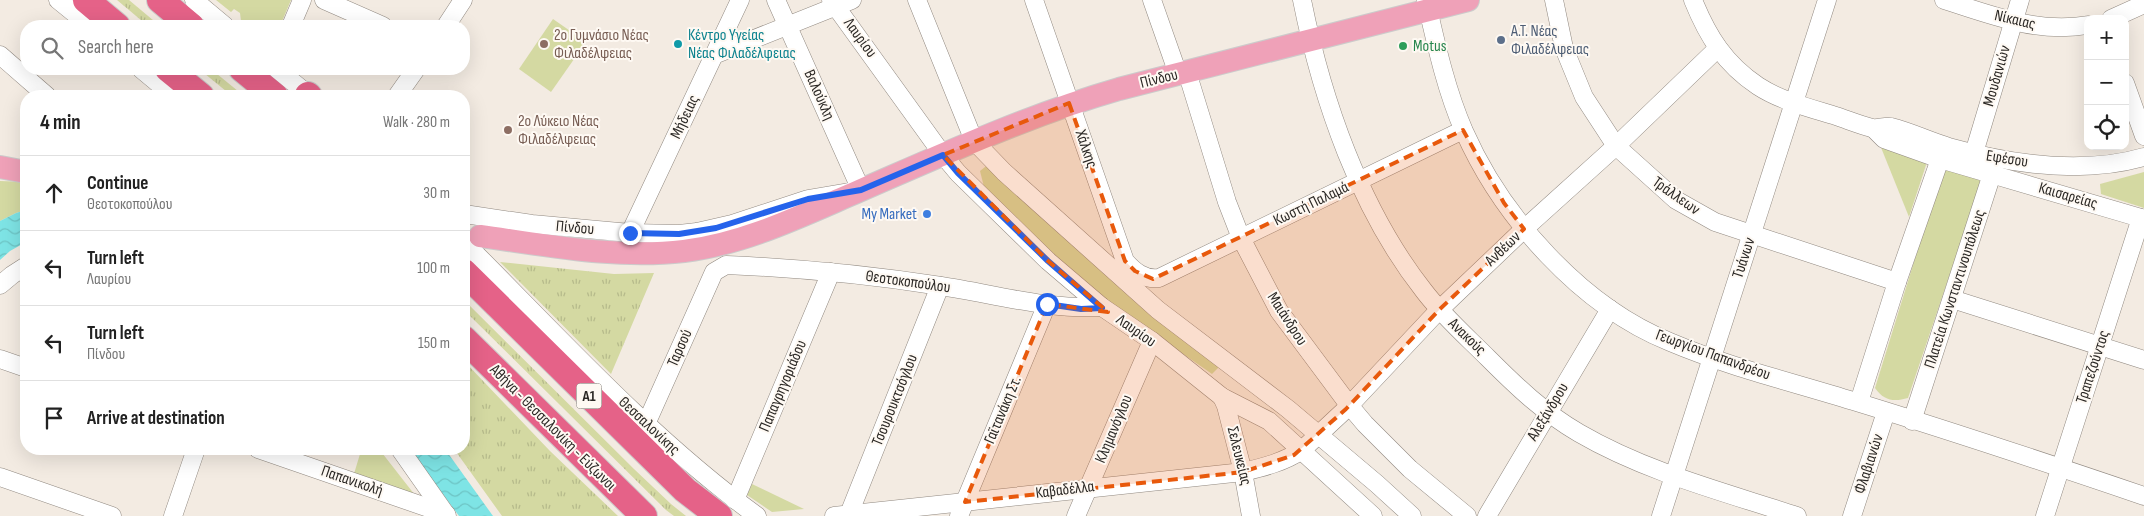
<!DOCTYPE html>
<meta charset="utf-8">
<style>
:root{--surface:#fff;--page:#f6f6f6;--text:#222;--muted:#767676;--line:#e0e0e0}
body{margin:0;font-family:"Sofia Sans Condensed",sans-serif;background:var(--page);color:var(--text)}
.controls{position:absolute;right:15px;top:15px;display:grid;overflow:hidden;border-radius:10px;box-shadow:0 5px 20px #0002}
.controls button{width:45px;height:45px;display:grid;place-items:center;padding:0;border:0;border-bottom:1px solid var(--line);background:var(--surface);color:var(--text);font:25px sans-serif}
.stop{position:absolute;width:15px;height:15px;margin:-11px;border:4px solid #2563eb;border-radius:50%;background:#fff}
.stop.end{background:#2563eb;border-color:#fff;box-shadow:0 1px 5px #0008}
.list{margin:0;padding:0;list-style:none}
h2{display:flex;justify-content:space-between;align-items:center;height:65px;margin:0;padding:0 20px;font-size:21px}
h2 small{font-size:16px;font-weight:400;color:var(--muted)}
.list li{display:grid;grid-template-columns:32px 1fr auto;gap:15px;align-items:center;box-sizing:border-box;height:75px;padding:0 20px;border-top:1px solid var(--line)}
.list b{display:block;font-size:19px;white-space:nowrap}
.list p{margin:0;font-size:16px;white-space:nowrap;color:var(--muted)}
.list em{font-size:16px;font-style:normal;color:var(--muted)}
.icon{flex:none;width:28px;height:28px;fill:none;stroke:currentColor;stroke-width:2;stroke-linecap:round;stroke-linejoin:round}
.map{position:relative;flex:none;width:2144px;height:516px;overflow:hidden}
.search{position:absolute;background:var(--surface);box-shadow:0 5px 20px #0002;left:20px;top:20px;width:450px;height:55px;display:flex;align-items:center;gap:12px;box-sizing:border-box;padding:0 18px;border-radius:20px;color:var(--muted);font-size:19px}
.panel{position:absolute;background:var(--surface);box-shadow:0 5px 20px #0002;left:20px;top:90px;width:450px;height:365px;border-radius:20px}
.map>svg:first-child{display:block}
.grass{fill:url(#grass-tufts)}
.park{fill:#d4d9a2}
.water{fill:url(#water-waves)}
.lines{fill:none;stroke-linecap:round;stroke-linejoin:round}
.minor-casing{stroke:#918981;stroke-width:19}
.major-casing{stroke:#cccbcb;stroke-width:24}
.highway-casing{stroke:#cccbcb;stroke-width:28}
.minor{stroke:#fff;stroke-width:18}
.major{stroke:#efa1b8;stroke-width:22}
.highway{stroke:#e56288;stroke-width:26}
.route{stroke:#2563eb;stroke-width:6}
.marked{fill:#e8590c;fill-opacity:0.2;stroke:#e8590c;stroke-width:4;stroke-dasharray:10 6;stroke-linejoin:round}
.service-dot{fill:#5c6f8a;stroke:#fef9f3;stroke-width:2}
.education-dot{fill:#8d6e63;stroke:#fef9f3;stroke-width:2}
.culture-dot{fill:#0f9aa8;stroke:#fef9f3;stroke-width:2}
.leisure-dot{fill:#2e9e5b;stroke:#fef9f3;stroke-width:2}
.shop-dot{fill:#3f7fe0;stroke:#fef9f3;stroke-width:2}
.labels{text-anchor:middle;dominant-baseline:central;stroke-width:4;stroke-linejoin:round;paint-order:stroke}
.shield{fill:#fef9f3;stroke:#6a6763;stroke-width:1}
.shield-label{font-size:15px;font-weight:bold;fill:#2b2825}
.street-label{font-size:16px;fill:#2b2825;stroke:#fef9f3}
.service-label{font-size:16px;fill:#4e5e75;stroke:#fef9f3;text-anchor:start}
.education-label{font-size:16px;fill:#785e54;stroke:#fef9f3;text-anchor:start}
.culture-label{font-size:16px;fill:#0d838f;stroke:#fef9f3;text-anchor:start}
.leisure-label{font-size:16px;fill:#27864d;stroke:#fef9f3;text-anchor:start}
.shop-label{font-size:16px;fill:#366cbe;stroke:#fef9f3;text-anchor:end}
</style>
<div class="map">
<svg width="2144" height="516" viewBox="0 0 2144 516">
<defs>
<pattern id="grass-tufts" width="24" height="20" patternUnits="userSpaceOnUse" patternTransform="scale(1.25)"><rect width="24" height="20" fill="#d4d9a2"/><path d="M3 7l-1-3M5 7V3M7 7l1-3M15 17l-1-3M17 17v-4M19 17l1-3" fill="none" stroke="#b6ba8b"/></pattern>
<pattern id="water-waves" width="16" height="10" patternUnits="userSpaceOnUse" patternTransform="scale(1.25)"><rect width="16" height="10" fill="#7ee4e5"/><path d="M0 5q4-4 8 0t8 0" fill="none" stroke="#6dc4c4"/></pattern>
</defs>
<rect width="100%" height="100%" fill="#f3ebe2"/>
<g class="grass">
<path d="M117 0H129L160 26H148Z"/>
<path d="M199 69H211L244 96H232Z"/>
<path d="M500 262 614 274 654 273 611 374Z"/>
<path d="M464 300 634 469 671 504 686 516H674L666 510 464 310Z"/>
<path d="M464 361 550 451 618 516H502L454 449H464Z"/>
</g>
<g class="park">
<path d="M216 0H291L280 26H248L241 21 240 13 234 9 231 12Z"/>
<path d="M553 19 586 42 551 92 519 69Z"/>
<path d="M1880 145 1927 162 1909 217Z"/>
<path d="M995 159 1219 367 1212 374 1098 295 1050 254 984 187 980 171Z"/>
<path d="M1951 169 1976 177 1981 182 1908 398C1894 402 1884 401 1875 388L1942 171Z"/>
<path d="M2144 172V208L2101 194 2100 184Z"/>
<path d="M0 181 26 182V210L16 213 0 221Z"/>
<path d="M355 449H379L418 499 353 477 360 454Z"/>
<path d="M752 484 804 509 772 512 747 495Z"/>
</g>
<g class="water">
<path d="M26 210V242L10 251 0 260V221L16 213Z"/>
<path d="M409 449H445L493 516H459Z"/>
</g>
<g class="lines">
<g class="minor-casing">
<g id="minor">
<path d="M58 0 90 26"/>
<path d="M194 0 225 26"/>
<path d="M324 0 383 26"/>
<path d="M831 0 943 155 958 173 1048 261 1102 307 1152 341 1222 397 1269 421 1373 516"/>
<path d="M917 0 974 141 1004 172 1158 310 1288 409 1377 484 1412 516"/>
<path d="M1034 0 1125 261C1134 271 1144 280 1159 278L1463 130"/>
<path d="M1152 0 1178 74"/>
<path d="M1302 0C1322 100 1360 210 1424 291 1443 316 1466 336 1488 358 1517 387 1543 412 1579 433 1646 472 1724 492 1797 516"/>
<path d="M1426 0C1436 44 1446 90 1464 131 1502 217 1581 306 1670 342 1729 367 1792 382 1853 401 1951 431 2047 463 2144 496"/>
<path d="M1554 0 1564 48 1584 97 1616 146 1676 200 1715 222 1897 282"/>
<path d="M1693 0C1708 37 1725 64 1758 86 1781 101 1810 108 1836 116 1848 120 1860 125 1872 128 1878 129 1885 126 1891 127 1911 132 1929 141 1949 147 2010 164 2082 175 2144 157"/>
<path d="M1944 0C1991 15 2038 34 2088 25"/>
<path d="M2111 19 2144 4"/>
<path d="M291 26 302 0"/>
<path d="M446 26 463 0"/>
<path d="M0 55 47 96"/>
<path d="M714 55 852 0"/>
<path d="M141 69 165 89 166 96"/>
<path d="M277 69 310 96"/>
<path d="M1187 72 1227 202 1241 238 1279 311 1349 405 1365 424 1410 469 1467 516"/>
<path d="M2125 83 2144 136"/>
<path d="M397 96 416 69"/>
<path d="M1874 129 1884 139 1940 159 2144 219"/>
<path d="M1974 153 2020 0"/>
<path d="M464 214 532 224 630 233 679 234 697 232 732 224 808 199 861 190 776 0"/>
<path d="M630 233 740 0"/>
<path d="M464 242C558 336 649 437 757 516"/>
<path d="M0 285 12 275 26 266"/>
<path d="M1952 299 2144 360"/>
<path d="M0 359 26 368"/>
<path d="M1222 397 1226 406 1243 472 1251 516"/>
<path d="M1859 402 1897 282 1940 159 1946 150"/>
<path d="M1912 421 1992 174 1991 164"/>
<path d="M646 424 714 272 726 265C798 268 870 275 941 286 994 294 1048 310 1102 307"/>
<path d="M258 449 446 514"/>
<path d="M400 449 447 516"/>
<path d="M0 477 112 516"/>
<path d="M735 500 831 272"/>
<path d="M849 514 940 286"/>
<path d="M173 516 196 449"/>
<path d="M834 516 1243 472C1264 467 1284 462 1302 450L1346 409 1439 310 1524 229 1616 146 1718 48"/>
<path d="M959 516 1047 304"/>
<path d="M1076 516 1152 341"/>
<path d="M1487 516 1610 309"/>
<path d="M1661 516 1827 0"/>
<path d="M1852 516 1886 412"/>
<path d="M2045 516 2141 218"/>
</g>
</g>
<g class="major-casing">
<g id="major">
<path d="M0 167 26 172"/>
<path d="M480 236C547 245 616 259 684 251 744 244 803 215 859 191 944 154 1029 115 1119 89L1468 0"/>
</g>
</g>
<g class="highway-casing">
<g id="highway">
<path d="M86 0 117 26"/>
<path d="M160 0 191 26"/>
<path d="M168 69 201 96"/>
<path d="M242 69 275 96"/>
<path d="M308 95 309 96"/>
<path d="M464 272 685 490 719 516"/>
<path d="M464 339 644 516"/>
</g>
</g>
<use href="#minor" class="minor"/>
<use href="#major" class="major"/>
<use href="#highway" class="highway"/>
</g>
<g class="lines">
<path class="route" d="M630 233 679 234 716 228 808 199 861 190 943 155 958 173 1048 261 1102 308 1081 309 1047 304"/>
</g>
<path class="marked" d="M1069 103 1125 261 1135 271 1153 279 1463 130 1504 203 1524 229 1439 310 1346 409 1294 455 1243 472 965 502 1047 304 1108 312 1048 261 943 155Z"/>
<circle class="service-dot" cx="1501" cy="40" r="5"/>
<g class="education-dot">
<circle cx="544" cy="44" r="5"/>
<circle cx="508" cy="130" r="5"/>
</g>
<circle class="culture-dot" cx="678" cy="44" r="5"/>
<circle class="leisure-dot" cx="1403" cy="46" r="5"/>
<circle class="shop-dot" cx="927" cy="214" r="5"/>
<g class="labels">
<rect class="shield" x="576.5" y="383.5" width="25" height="25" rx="4"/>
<g class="shield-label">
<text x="589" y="396">Α1</text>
</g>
<g class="street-label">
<text transform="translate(2015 20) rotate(13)">Νίκαιας</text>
<text transform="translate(860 38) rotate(54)">Λαυρίου</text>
<text transform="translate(1997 76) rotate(-74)">Μουδανιών</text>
<text transform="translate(1159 79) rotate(-14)">Πίνδου</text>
<text transform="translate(819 95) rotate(66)">Βαλούκλη</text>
<text transform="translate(685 117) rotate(-65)">Μήδειας</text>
<text transform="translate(1086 149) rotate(71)">Χάλκης</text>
<text transform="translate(2007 159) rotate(9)">Εφέσου</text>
<text transform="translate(1676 196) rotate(35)">Τράλλεων</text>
<text transform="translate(2068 196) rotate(16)">Καισαρείας</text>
<text transform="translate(1311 204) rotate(-26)">Κωστή Παλαμά</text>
<text transform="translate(575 228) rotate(5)">Πίνδου</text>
<text transform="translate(1503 249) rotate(-44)">Ανθέων</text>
<text transform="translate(1744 258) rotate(-72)">Τυάνων</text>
<text transform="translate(908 282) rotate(8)">Θεοτοκοπούλου</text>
<text transform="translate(1955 289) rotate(-72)">Πλατεία Κωνσταντινουπόλεως</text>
<text transform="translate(1287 319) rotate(57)">Μαιάνδρου</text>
<text transform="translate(1136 331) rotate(35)">Λαυρίου</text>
<text transform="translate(1467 337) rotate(44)">Ανακούς</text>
<text transform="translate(680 348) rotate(-66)">Ταρσού</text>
<text transform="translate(1713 355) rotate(20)">Γεωργίου Παπανδρέου</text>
<text transform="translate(2093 367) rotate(-72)">Τραπεζούντος</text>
<text transform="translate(783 386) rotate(-67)">Παπαγρηγοριάδου</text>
<text transform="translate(895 400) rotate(-68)">Τσουρουκτσόγλου</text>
<text transform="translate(1003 410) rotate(-67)">Γαϊτανάκη Στ.</text>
<text transform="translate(1548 412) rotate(-59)">Αλεξάνδρου</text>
<text transform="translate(649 426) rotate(43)">Θεσσαλονίκης</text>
<text transform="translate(553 428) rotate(45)">Αθήνα - Θεσσαλονίκη - Εύζωνοι</text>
<text transform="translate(1114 429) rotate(-67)">Κλημανόγλου</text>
<text transform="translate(1239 456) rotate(76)">Σελευκείας</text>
<text transform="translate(1869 464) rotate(-72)">Φλαβιανών</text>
<text transform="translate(352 481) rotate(19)">Παπανικολή</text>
<text transform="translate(1065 490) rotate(-7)">Καβαδέλλα</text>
</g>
<g class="service-label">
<text x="1511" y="31">Α.Τ. Νέας<tspan x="1511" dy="18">Φιλαδέλφειας</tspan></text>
</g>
<g class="education-label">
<text x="554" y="35">2ο Γυμνάσιο Νέας<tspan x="554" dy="18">Φιλαδέλφειας</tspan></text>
<text x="518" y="121">2ο Λύκειο Νέας<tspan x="518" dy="18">Φιλαδέλφειας</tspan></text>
</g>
<g class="culture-label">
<text x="688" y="35">Κέντρο Υγείας<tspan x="688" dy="18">Νέας Φιλαδέλφειας</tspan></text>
</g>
<g class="leisure-label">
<text x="1413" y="46">Motus</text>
</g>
<g class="shop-label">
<text x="917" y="214">My Market</text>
</g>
</g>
</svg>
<div class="controls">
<button>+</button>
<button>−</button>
<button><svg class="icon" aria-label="locate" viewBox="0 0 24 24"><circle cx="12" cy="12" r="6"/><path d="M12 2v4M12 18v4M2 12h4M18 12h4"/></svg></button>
</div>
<div class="stop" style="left:1047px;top:304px"></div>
<div class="stop end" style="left:630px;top:233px"></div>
<div class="search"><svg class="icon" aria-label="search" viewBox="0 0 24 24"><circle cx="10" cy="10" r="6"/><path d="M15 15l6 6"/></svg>Search here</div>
<section class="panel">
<h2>4 min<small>Walk · 280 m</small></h2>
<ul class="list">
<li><svg class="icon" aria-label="ahead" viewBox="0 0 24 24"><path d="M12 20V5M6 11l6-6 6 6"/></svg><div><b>Continue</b><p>Θεοτοκοπούλου</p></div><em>30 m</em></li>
<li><svg class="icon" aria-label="left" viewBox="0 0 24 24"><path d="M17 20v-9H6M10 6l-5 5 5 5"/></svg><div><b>Turn left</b><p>Λαυρίου</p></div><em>100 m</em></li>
<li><svg class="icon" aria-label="left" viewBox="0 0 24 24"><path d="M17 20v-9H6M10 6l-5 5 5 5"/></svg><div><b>Turn left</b><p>Πίνδου</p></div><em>150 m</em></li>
<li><svg class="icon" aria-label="arrive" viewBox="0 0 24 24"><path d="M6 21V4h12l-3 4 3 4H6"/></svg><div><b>Arrive at destination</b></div></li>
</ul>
</section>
</div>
